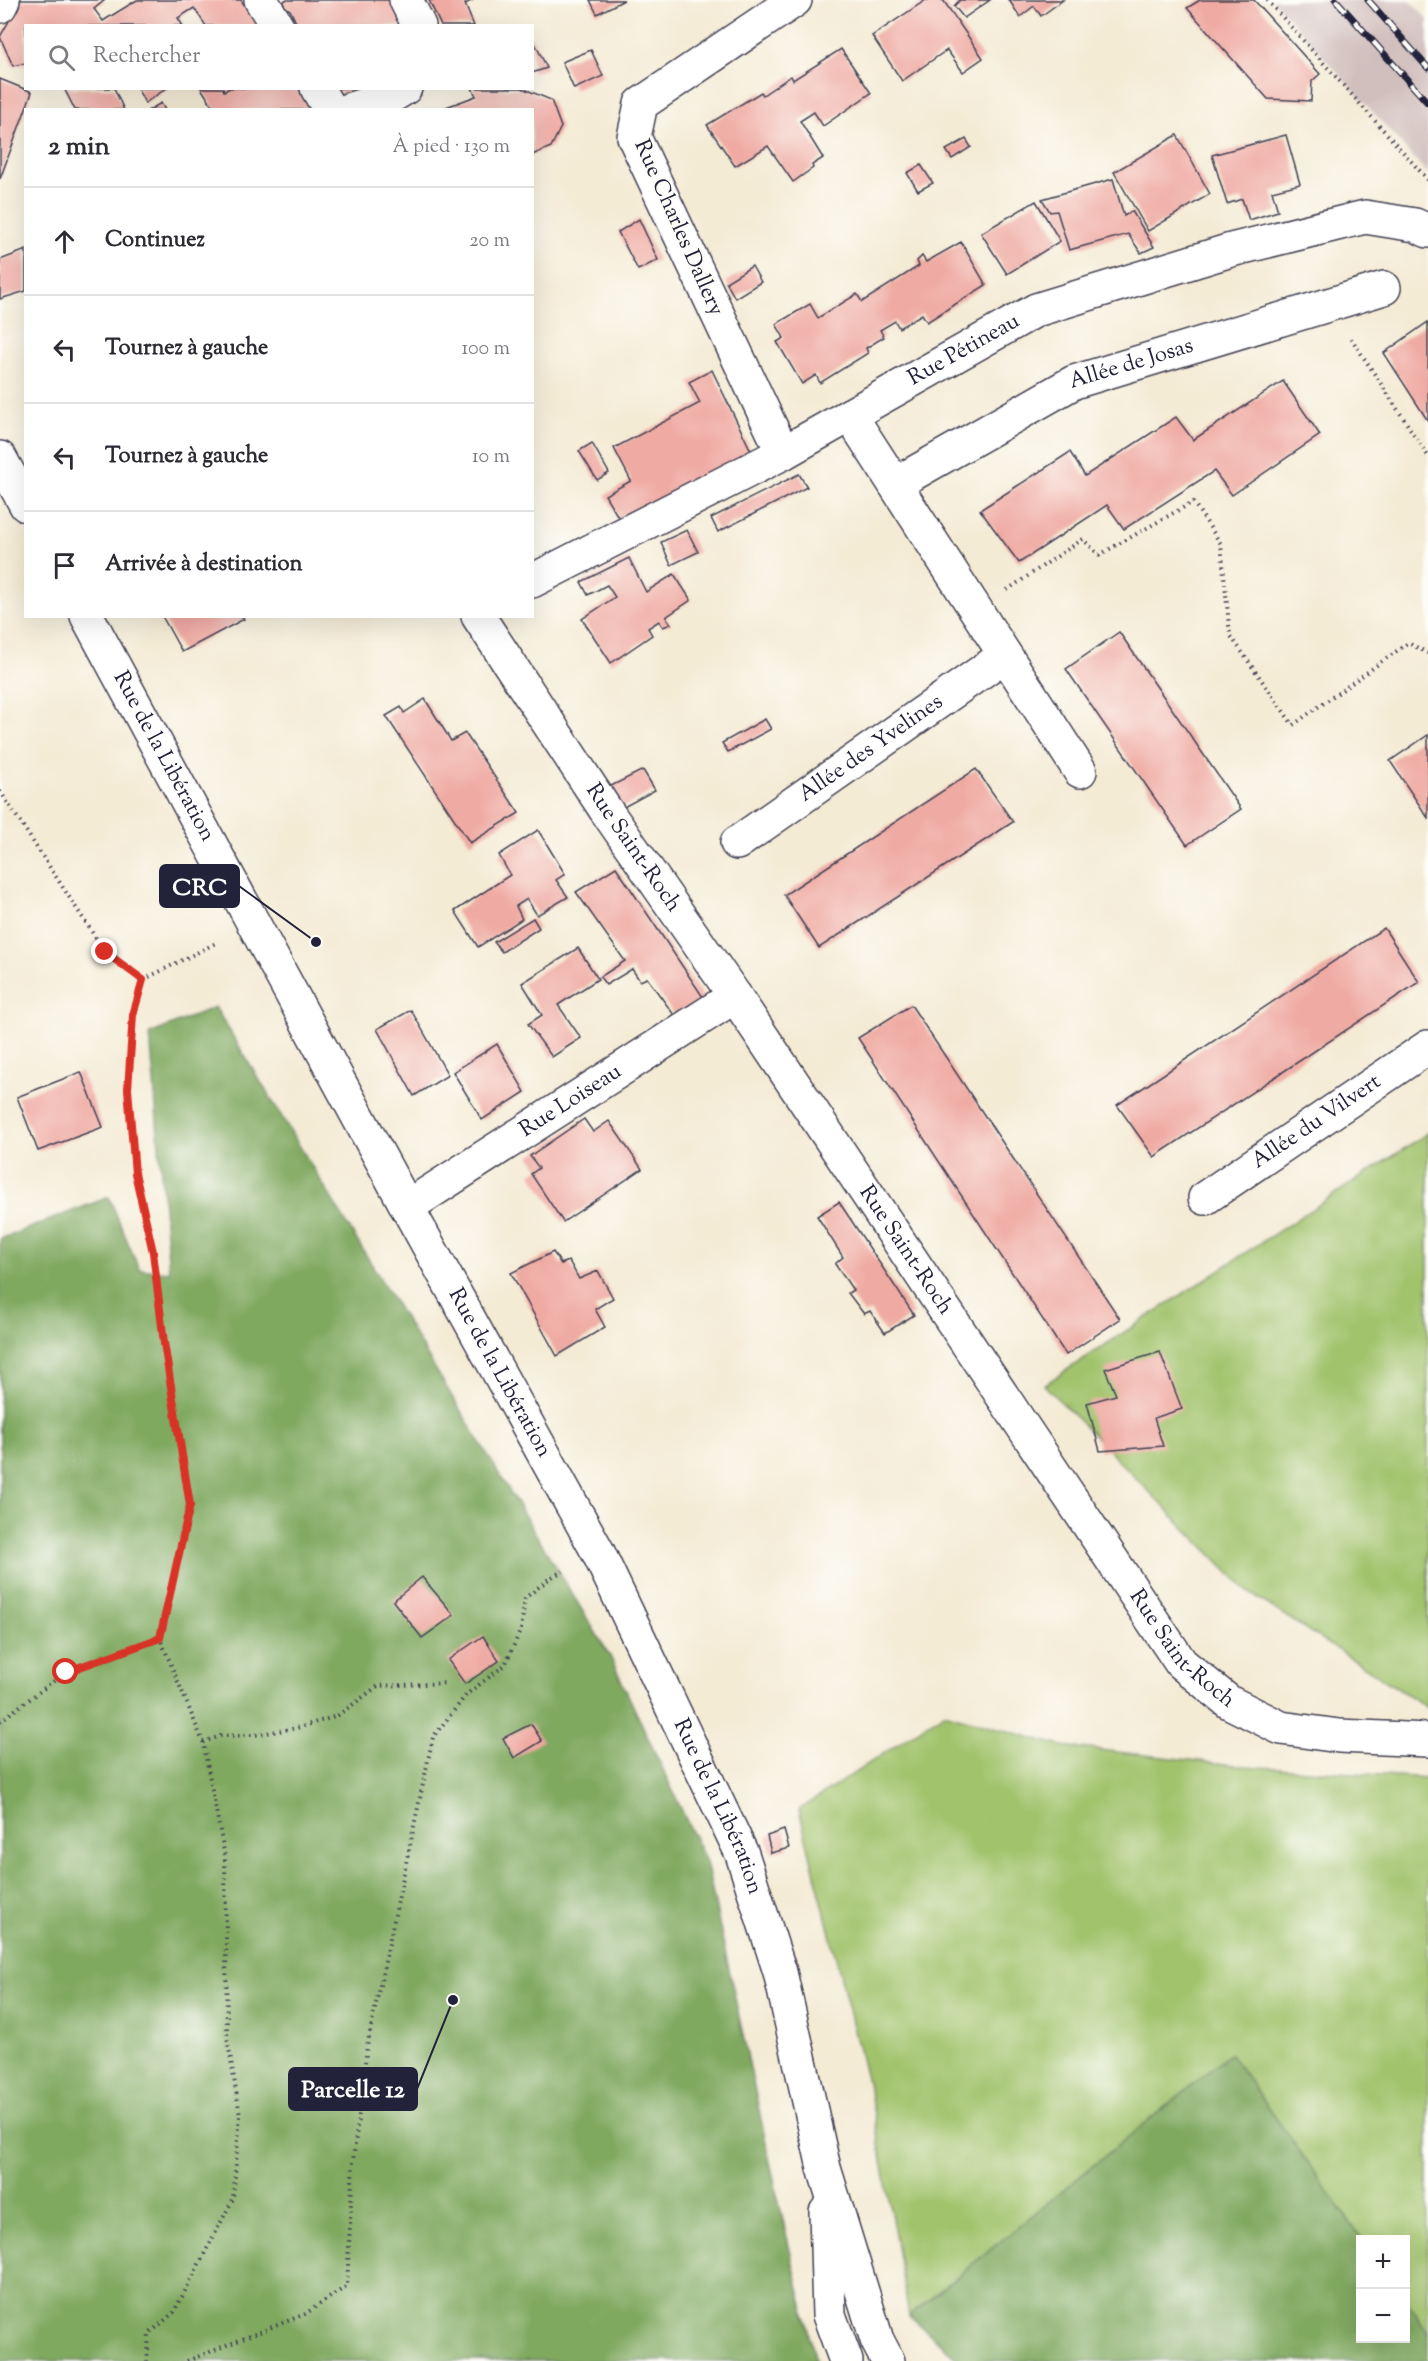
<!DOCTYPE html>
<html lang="fr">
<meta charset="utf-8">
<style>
:root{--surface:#fff;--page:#f2f2f3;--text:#2b2b33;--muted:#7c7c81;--line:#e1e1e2}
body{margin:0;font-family:"Sorts Mill Goudy",serif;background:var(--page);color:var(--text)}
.controls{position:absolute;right:18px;bottom:18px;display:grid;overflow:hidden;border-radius:0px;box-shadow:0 6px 24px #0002}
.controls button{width:54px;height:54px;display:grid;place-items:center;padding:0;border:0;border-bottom:2px solid var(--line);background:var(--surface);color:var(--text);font:30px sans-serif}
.stop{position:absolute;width:18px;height:18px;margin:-14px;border:4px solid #d93025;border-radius:50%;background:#fff}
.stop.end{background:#d93025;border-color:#fff;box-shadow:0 2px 6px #0008}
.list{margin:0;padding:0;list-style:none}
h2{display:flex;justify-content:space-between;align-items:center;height:78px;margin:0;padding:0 24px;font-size:26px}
h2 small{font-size:20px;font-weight:400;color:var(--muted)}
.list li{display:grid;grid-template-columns:39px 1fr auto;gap:18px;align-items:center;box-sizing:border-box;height:108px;padding:0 24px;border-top:2px solid var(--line)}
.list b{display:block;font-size:22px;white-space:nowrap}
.list em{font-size:20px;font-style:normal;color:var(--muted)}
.icon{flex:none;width:33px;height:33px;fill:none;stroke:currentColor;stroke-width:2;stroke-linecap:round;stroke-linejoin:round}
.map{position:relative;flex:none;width:1428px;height:2361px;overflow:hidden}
.search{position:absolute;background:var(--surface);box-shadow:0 6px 24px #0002;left:24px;top:24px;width:510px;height:66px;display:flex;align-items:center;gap:15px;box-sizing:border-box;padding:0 21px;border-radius:0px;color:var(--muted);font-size:22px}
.panel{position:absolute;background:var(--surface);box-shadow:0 6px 24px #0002;left:24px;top:108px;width:510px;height:510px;border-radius:0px}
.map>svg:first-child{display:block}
.industrial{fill:#d1bfbd}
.green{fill:#a1c36c;stroke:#627254;stroke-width:1.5}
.forest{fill:#80a960;stroke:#51664e;stroke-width:1.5}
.building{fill:#efaaa3}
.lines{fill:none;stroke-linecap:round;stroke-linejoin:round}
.minor-casing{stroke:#424052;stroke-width:36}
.secondary-casing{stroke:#424052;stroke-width:36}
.path{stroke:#424052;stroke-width:4;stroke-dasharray:1.5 4.5;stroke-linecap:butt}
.minor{stroke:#fff;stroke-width:33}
.secondary{stroke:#fff;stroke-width:33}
.rail-casing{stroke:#22223b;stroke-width:7}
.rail{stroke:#fdfcf7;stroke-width:4.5;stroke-dasharray:14;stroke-linecap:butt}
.route{stroke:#d93025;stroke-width:8}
.labels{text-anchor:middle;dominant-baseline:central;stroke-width:4.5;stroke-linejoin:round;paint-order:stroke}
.street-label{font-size:22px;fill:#22223b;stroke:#fdfcf7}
.leader{fill:none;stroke:#22223b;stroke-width:2}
.callout-dot{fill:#22223b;stroke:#fdfcf7;stroke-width:2}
.callout{fill:#22223b;stroke:#22223b;stroke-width:2}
.callout-label{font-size:24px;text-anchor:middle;font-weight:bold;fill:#fff}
</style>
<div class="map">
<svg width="1428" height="2361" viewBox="0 0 1428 2361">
<rect width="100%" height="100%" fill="#fdfcf7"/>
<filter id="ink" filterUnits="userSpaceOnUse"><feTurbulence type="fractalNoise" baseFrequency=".0167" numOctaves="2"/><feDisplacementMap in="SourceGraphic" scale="12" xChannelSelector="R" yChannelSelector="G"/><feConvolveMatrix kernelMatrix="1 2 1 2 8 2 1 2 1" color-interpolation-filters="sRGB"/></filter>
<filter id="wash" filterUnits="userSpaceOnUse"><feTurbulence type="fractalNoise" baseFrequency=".008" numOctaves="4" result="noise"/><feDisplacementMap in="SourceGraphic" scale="24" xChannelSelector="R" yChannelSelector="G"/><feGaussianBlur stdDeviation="1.35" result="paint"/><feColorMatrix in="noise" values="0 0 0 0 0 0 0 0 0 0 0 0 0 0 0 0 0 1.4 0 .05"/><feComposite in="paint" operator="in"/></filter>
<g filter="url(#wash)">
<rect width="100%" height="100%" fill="#f4ebd5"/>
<path class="industrial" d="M1273 0H1410L1428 20V174Z"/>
<g class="green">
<path d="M1428 1133V1708L1248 1592 1044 1385Z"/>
<path d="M944 1713 1062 1746 1245 1766 1428 1778V2333L1406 2301V2240L1362 2239 1230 2054 909 2316 871 2098 799 1810Z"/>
</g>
<g class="forest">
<path d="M215 1007 610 1656 706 1862 778 2199 816 2361H0V1239L109 1197 139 1269 169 1272 150 1034Z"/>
<path d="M1230 2054 1362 2239 1360 2338H1406V2301L1428 2333V2361H960L909 2316Z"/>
</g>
<g id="blocks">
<g class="building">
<path d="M21 0H105L94 9 103 21 137 0H241L259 26H206L194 8 178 18 183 26H26V63L13 66 0 37Z"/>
<path d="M285 0H392L412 26H298L290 10 282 4Z"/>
<path d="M429 0H473L465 4 474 26H441Z"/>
<path d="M590 0H624L597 14Z"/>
<path d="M926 0H943L983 58 963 72 947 50 902 81 872 36Z"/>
<path d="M960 0H990L964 18 954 6Z"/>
<path d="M1009 0H1063L1041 16 1034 6 1020 17Z"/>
<path d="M1200 0H1254L1320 74 1312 81 1311 101 1268 99 1187 8Z"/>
<path d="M532 37 547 68 532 73Z"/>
<path d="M841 49 871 93 823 126 814 112 800 121 823 158 812 165 813 168 793 182 768 146 735 166 707 125 761 92 763 95 791 76 793 80Z"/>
<path d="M591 50 603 76 574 89 562 62Z"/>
<path d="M0 79 32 92 0 179Z"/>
<path d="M64 88H114L124 110H75Z"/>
<path d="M137 88H167L145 103Z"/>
<path d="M201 88H223L224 91 230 88H299L312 110H215Z"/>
<path d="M336 88H366L344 101Z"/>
<path d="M472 88H522L551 100 561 127 551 147 532 155V110H438L476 96Z"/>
<path d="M161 103 165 110H149Z"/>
<path d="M1177 135 1210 194 1148 231 1114 172Z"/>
<path d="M1286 135 1300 184 1272 191 1278 211 1249 220 1242 199 1227 204 1212 155Z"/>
<path d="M966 139 971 147 952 159 946 150Z"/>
<path d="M921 165 933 183 918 191 907 173Z"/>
<path d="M1113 179 1124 216 1132 211 1154 247 1141 253 1128 234 1069 250 1057 211 1050 212 1042 199Z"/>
<path d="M1036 201 1060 241 1007 274 981 233Z"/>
<path d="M639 219 658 260 638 270 618 232Z"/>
<path d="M961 242 986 285 927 322 922 314 899 328 895 321 880 330 884 337 866 348 868 353 820 383 816 375 802 384 777 342 784 338 776 324 810 304 818 318 857 294 862 302 919 266 917 261 922 256 926 262Z"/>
<path d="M26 250V291L0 299V260Z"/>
<path d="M752 266 761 282 735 298 726 282Z"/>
<path d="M1428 322V421L1384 353Z"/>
<path d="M712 370 752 453 621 522 605 495 631 481 614 448 700 403 689 382Z"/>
<path d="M1283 381 1320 435 1232 495 1214 471 1124 529 1107 505 1019 563 980 510 1070 452 1085 476 1176 417 1193 440Z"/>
<path d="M592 443 609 473 597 480 579 451Z"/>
<path d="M799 474 807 487 718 532 711 518Z"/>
<path d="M687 530 698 552 671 565 661 542Z"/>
<path d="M629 558 646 592 674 574 691 600 666 617 671 624 663 627 659 621 648 628 652 635 611 663 582 619 615 597 607 585 588 595 581 582Z"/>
<path d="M162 616H242L244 619 182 652Z"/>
<path d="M1119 632 1241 809 1187 845 1066 669Z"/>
<path d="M425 699 451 741 465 733 519 813 470 843 386 716 401 707 404 713Z"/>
<path d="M765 719 771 729 728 752 722 743Z"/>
<path d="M1428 735V818L1390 761Z"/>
<path d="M976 769 1013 822 819 948 784 895Z"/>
<path d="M643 770 655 790 622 808 609 787Z"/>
<path d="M538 830 565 874 556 880 568 897 537 915 527 899 516 906 522 919 478 947 455 911 510 875 499 855Z"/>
<path d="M616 867 705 1000 677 1019 647 978 640 981 632 969 606 985 600 977 625 961 576 892Z"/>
<path d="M533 918 539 928 502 952 494 942Z"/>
<path d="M1384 928 1419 982 1154 1157 1117 1105Z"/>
<path d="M578 948 598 979 558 1005 581 1038 552 1057 528 1024 542 1015 522 983Z"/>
<path d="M911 1005 1120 1319 1066 1355 858 1038Z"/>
<path d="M411 1010 448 1075 414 1096 377 1029Z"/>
<path d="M497 1044 525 1092 482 1120 453 1072Z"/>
<path d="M81 1072 103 1127 38 1151 17 1097Z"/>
<path d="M584 1119 593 1132 609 1121 642 1169 563 1222 531 1174 539 1168 530 1156Z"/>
<path d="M839 1202 914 1315 885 1333 870 1311 864 1314 848 1293 853 1290 835 1264 843 1257 817 1216Z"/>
<path d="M553 1252 561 1264 569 1261 579 1279 598 1271 613 1298 595 1309 605 1327 557 1356 511 1273Z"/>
<path d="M1160 1352 1182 1409 1154 1418 1163 1446 1100 1451 1087 1403 1116 1395 1105 1369Z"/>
<path d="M422 1577 454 1615 422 1638 393 1601Z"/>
<path d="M483 1636 499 1661 465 1684 448 1660Z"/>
<path d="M531 1724 542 1741 514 1758 503 1738Z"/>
<path d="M784 1830 789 1848 771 1853 767 1836Z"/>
</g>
</g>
</g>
<g filter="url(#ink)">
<use href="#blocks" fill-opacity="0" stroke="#424052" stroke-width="1.5"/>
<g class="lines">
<g class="minor-casing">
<g id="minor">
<path d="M261 0 277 26"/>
<path d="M406 0 419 26"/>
<path d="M0 6 3 0"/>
<path d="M317 88 330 110"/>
<path d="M348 110 392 96 405 88"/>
<path d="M850 415 1080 771"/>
<path d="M783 453 634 137 641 104 795 0"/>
<path id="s1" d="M895 484 1074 382 1384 288"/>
<path id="s2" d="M532 581 783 453 1036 310 1231 250 1365 217 1415 225 1428 231"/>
<path id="s3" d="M478 616 605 809 735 996 1181 1663 1229 1702 1281 1728 1339 1736 1428 1740"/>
<path id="s4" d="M737 843 1004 656"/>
<path id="s5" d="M1205 1198 1428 1047"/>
<path id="s6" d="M407 1207 735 996"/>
</g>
</g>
<g class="secondary-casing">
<g id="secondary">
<path d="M0 458 26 505"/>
<path id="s7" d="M87 616 407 1207 598 1552 742 1854 780 1972 824 2168 877 2340 888 2361"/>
<path d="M826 2212 829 2315 846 2361"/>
</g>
</g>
<g class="path">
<path d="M1267 0 1428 180"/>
<path d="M1351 338 1428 456"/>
<path d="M1007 590 1083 539 1099 555 1193 502 1221 544 1230 635 1293 725 1408 643 1428 653"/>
<path d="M0 791 105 952 143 980 218 942"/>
<path d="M143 980 133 1015 128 1089 135 1173 153 1252 164 1343 190 1505 160 1638 203 1742 225 1857 227 2036 240 2115 233 2199 174 2312 149 2334 147 2361"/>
<path d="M0 1721 66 1672 160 1638"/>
<path d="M203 1742 221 1736 254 1735 297 1728 337 1716 378 1686 447 1683"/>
<path d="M187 2361 305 2314 347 2286 353 2161 367 2046 433 1737 467 1694 505 1665 521 1629 525 1598 550 1578 563 1571"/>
</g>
<use href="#minor" class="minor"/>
<use href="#secondary" class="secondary"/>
<g class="rail-casing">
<g id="rail">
<path d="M1336 0 1428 103"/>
<path d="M1368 0 1428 68"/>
</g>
</g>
<use href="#rail" class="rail"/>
</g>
</g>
<g class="lines" filter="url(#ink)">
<path class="route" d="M66 1672 160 1638 190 1505 164 1343 153 1252 135 1173 128 1089 133 1015 143 980 105 952"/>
</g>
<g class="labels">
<g class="street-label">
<text transform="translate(678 228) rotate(66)">Rue Charles Dallery</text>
<text stroke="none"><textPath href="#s2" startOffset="490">Rue Pétineau</textPath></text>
<text stroke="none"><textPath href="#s1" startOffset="266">Allée de Josas</textPath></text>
<text stroke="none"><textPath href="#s4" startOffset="164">Allée des Yvelines</textPath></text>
<text stroke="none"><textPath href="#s7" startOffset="160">Rue de la Libération</textPath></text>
<text stroke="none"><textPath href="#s3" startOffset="279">Rue Saint-Roch</textPath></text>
<text stroke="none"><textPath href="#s6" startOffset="195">Rue Loiseau</textPath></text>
<text stroke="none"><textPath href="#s5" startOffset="135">Allée du Vilvert</textPath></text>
<text stroke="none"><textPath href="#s3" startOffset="765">Rue Saint-Roch</textPath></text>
<text stroke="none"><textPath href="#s7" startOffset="862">Rue de la Libération</textPath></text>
<text stroke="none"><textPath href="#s3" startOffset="1251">Rue Saint-Roch</textPath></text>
<text stroke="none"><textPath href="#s7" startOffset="1348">Rue de la Libération</textPath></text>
</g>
</g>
<path class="leader" d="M316 942L239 886M453 2000L417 2089"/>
<g class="callout-dot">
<circle cx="316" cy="942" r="6"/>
<circle cx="453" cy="2000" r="6"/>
</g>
<g class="callout">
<rect x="160" y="865" width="79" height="42" rx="6"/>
<rect x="289" y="2068" width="128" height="42" rx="6"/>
</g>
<g class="callout-label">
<text x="200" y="895">CRC</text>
<text x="353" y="2097">Parcelle 12</text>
</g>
</svg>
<div class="controls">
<button>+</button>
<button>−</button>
</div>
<div class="stop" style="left:66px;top:1672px"></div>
<div class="stop end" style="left:105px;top:952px"></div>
<div class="search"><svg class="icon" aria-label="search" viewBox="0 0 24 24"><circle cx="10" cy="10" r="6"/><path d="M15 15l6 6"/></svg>Rechercher</div>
<section class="panel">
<h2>2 min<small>À pied · 130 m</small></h2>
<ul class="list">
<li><svg class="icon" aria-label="ahead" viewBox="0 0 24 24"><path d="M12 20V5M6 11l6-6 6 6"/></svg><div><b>Continuez</b></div><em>20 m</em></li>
<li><svg class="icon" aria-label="left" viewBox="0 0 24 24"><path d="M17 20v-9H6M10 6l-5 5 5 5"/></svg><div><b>Tournez à gauche</b></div><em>100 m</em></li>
<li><svg class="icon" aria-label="left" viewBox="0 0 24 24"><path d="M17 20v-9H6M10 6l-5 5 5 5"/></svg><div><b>Tournez à gauche</b></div><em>10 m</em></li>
<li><svg class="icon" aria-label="arrive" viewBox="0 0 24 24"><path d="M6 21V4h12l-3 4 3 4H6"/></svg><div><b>Arrivée à destination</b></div></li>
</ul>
</section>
</div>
